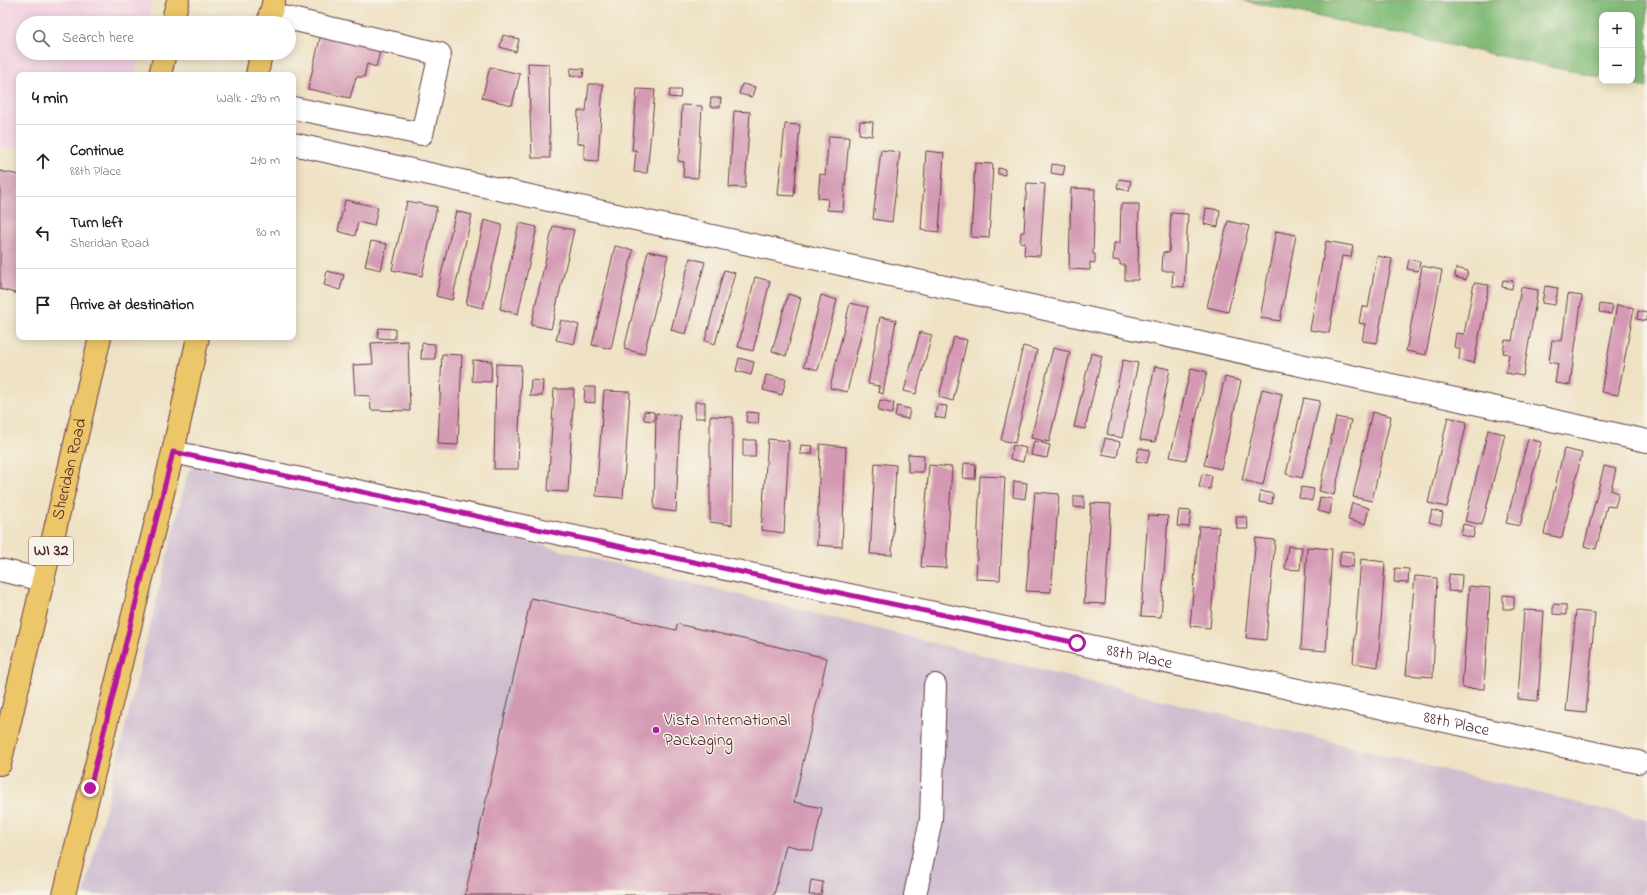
<!DOCTYPE html>
<meta charset="utf-8">
<style>
:root{--surface:#fff;--page:#f6f6f6;--text:#202124;--muted:#757577;--line:#e0e0e0}
body{margin:0;font-family:"Indie Flower",sans-serif;background:var(--page);color:var(--text)}
.controls{position:absolute;right:12px;top:12px;display:grid;overflow:hidden;border-radius:8px;box-shadow:0 2px 10px #0003}
.controls button{width:36px;height:36px;display:grid;place-items:center;padding:0;border:0;border-bottom:1px solid var(--line);background:var(--surface);color:var(--text);font:20px sans-serif}
.stop{position:absolute;width:12px;height:12px;margin:-9px;border:3px solid #b5179e;border-radius:50%;background:#fff}
.stop.end{background:#b5179e;border-color:#fff;box-shadow:0 1px 4px #0008}
.list{margin:0;padding:0;list-style:none}
h2{display:flex;justify-content:space-between;align-items:center;height:52px;margin:0;padding:0 16px;font-size:17px}
h2 small{font-size:13px;font-weight:400;color:var(--muted)}
.list li{display:grid;grid-template-columns:26px 1fr auto;gap:12px;align-items:center;box-sizing:border-box;height:72px;padding:0 16px;border-top:1px solid var(--line)}
.list b{display:block;font-size:15px;white-space:nowrap}
.list p{margin:0;font-size:13px;white-space:nowrap;color:var(--muted)}
.list em{font-size:13px;font-style:normal;color:var(--muted)}
.icon{flex:none;width:22px;height:22px;fill:none;stroke:currentColor;stroke-width:2;stroke-linecap:round;stroke-linejoin:round}
.map{position:relative;flex:none;width:1647px;height:895px;overflow:hidden}
.search{position:absolute;background:var(--surface);box-shadow:0 2px 10px #0003;left:16px;top:16px;width:280px;height:44px;display:flex;align-items:center;gap:10px;box-sizing:border-box;padding:0 14px;border-radius:22px;color:var(--muted);font-size:15px}
.panel{position:absolute;background:var(--surface);box-shadow:0 2px 10px #0003;left:16px;top:72px;width:280px;height:268px;border-radius:8px}
.map>svg:first-child{display:block}
.built{fill:#f2cfe2}
.industrial{fill:#cfbdd0}
.forest{fill:#82bb78;stroke:#666d52}
.building{fill:#d49ab4}
.lines{fill:none;stroke-linecap:round;stroke-linejoin:round}
.minor-casing{stroke:#633c42;stroke-width:24}
.major-casing{stroke:#633c42;stroke-width:24}
.minor{stroke:#fff;stroke-width:22}
.major{stroke:#ecc669;stroke-width:22}
.route{stroke:#b5179e;stroke-width:5}
.poi-dot{fill:#b5179e;stroke:#f7f3e8;stroke-width:1.5}
.labels{text-anchor:middle;dominant-baseline:central;stroke-width:3;stroke-linejoin:round;paint-order:stroke}
.shield{fill:#f7f3e8;stroke:#7e5f64;stroke-width:1}
.shield-label{font-size:16px;font-weight:bold;fill:#4a1f2b}
.street-label{font-size:17px;fill:#4a1f2b;stroke:#f7f3e8}
.poi-label{font-size:17px;fill:#4a1f2b;stroke:#f7f3e8;text-anchor:start}
</style>
<div class="map">
<svg width="1647" height="895" viewBox="0 0 1647 895">
<rect width="100%" height="100%" fill="#f7f3e8"/>
<filter id="ink" filterUnits="userSpaceOnUse"><feTurbulence type="fractalNoise" baseFrequency=".025" numOctaves="2"/><feDisplacementMap in="SourceGraphic" scale="8" xChannelSelector="R" yChannelSelector="G"/><feConvolveMatrix kernelMatrix="1 2 1 2 8 2 1 2 1" color-interpolation-filters="sRGB"/></filter>
<filter id="wash" filterUnits="userSpaceOnUse"><feTurbulence type="fractalNoise" baseFrequency=".012" numOctaves="4" result="noise"/><feDisplacementMap in="SourceGraphic" scale="16" xChannelSelector="R" yChannelSelector="G"/><feGaussianBlur stdDeviation="0.9" result="paint"/><feColorMatrix in="noise" values="0 0 0 0 0 0 0 0 0 0 0 0 0 0 0 0 0 1.4 0 .05"/><feComposite in="paint" operator="in"/></filter>
<g filter="url(#wash)">
<rect width="100%" height="100%" fill="#efe2c4"/>
<path class="built" d="M0 0H153L147 23H23V53H140L135 75H19V150L0 146Z"/>
<path class="industrial" d="M195 466 382 506 1647 820V870L1644 895H84L188 471Z"/>
<path class="forest" d="M1242 0H1647V88L1617 81H1632V15H1602V78Z"/>
<g id="blocks">
<g class="building">
<path d="M322 30 382 44 376 67 367 64 364 77H356L350 98 308 89Z"/>
<path d="M503 35 519 39 516 52 500 47Z"/>
<path d="M528 63 549 64 550 158H532Z"/>
<path d="M490 67 520 74 512 105 482 98Z"/>
<path d="M571 68 584 69 583 77 570 76Z"/>
<path d="M589 84H603L598 161 584 160V143L577 144 578 111H586Z"/>
<path d="M742 84 755 87 752 97 739 94Z"/>
<path d="M637 89 655 90 647 173 634 172 636 150H632Z"/>
<path d="M670 90H681L680 98 669 97Z"/>
<path d="M711 98H721L720 107H710Z"/>
<path d="M682 105 702 106 698 178 683 177 684 162 678 161V155L680 154Z"/>
<path d="M734 111 750 112 745 188 729 187Z"/>
<path d="M860 121 873 122 872 136 859 134Z"/>
<path d="M785 124 800 125 794 196 778 195Z"/>
<path d="M829 136 849 137 843 211 827 210 828 199 818 198 820 174 825 175Z"/>
<path d="M881 150 900 152 892 222 873 219Z"/>
<path d="M926 151 944 153 939 232 921 230Z"/>
<path d="M975 163 993 164 989 238 971 237Z"/>
<path d="M1052 164 1065 166 1063 175 1051 173Z"/>
<path d="M998 168 1005 169V175L998 174Z"/>
<path d="M0 171 19 175V294L0 289Z"/>
<path d="M1119 179 1131 181 1129 191 1117 188Z"/>
<path d="M1027 183 1045 184 1040 256 1024 255 1025 243 1020 242 1021 232H1024Z"/>
<path d="M1071 188 1095 189 1093 254H1095V263L1090 262V270L1069 269Z"/>
<path d="M345 200 378 207 374 226 358 222 355 236 338 231Z"/>
<path d="M407 201 437 207 422 276 392 270Z"/>
<path d="M1121 204H1139L1138 280H1125V265H1120V261L1113 260 1114 243H1120Z"/>
<path d="M1206 208 1220 210 1218 227 1204 224Z"/>
<path d="M456 211 472 215 452 300 436 296Z"/>
<path d="M1171 213 1188 214 1184 287 1172 286 1173 271H1162L1163 252 1169 253Z"/>
<path d="M484 220 502 225 483 308 466 304Z"/>
<path d="M1228 221 1249 226 1228 312 1207 307Z"/>
<path d="M519 223 537 227 518 314 500 309Z"/>
<path d="M553 226 574 230 551 329 531 325Z"/>
<path d="M1276 231 1296 235 1280 321 1260 318Z"/>
<path d="M371 241 387 244 381 270 365 266Z"/>
<path d="M1326 241 1353 246 1351 257 1342 256 1329 333 1310 330Z"/>
<path d="M615 246 633 250 611 349 592 345Z"/>
<path d="M648 251 668 255 644 354 624 349Z"/>
<path d="M1377 256 1392 259 1377 343 1362 341 1365 324 1359 323 1362 306 1368 308Z"/>
<path d="M690 258 705 262 686 334 671 330Z"/>
<path d="M1409 259 1420 262 1418 271 1407 269Z"/>
<path d="M1422 266 1442 270 1426 355 1406 351Z"/>
<path d="M1456 268 1468 271 1466 280 1455 277Z"/>
<path d="M724 270 735 273 715 344 705 341Z"/>
<path d="M327 271 344 275 340 290 324 285Z"/>
<path d="M755 277 770 281 753 351 738 347Z"/>
<path d="M1503 280 1513 281 1512 289 1502 287Z"/>
<path d="M1474 283 1489 285 1474 363 1459 360 1460 349 1454 347 1456 333 1464 334Z"/>
<path d="M1545 286 1558 288 1555 305 1542 303Z"/>
<path d="M1521 287 1538 290 1523 376 1506 373 1509 354 1503 353 1505 340 1512 341Z"/>
<path d="M788 294 801 298 786 356 772 351Z"/>
<path d="M1568 294 1582 296 1570 385 1555 383 1558 364 1549 362 1552 340 1562 341Z"/>
<path d="M821 295 837 300 818 370 804 366Z"/>
<path d="M850 303 868 307 847 392 830 388Z"/>
<path d="M1600 304 1613 306 1611 314 1599 312Z"/>
<path d="M1617 305 1634 308 1618 395 1601 392Z"/>
<path d="M1638 311 1647 313V321L1637 319Z"/>
<path d="M880 317 896 320 883 394 878 392 879 386 868 384Z"/>
<path d="M561 320 579 325 574 344 556 340Z"/>
<path d="M379 328 395 329V339L377 338Z"/>
<path d="M920 332 932 335 916 394 904 391Z"/>
<path d="M954 337 967 340 953 401 939 397Z"/>
<path d="M408 341 410 411 371 410 370 396 355 395 353 365 373 364 371 343Z"/>
<path d="M422 343 435 344V359H421Z"/>
<path d="M1023 346 1037 350 1015 443 1001 440Z"/>
<path d="M1053 348 1070 352 1049 442 1031 438Z"/>
<path d="M1091 353 1102 356 1085 429 1074 427Z"/>
<path d="M442 354 462 355 458 445 438 444Z"/>
<path d="M739 358 754 362 751 375 736 371Z"/>
<path d="M473 360 492 361 491 382 472 381Z"/>
<path d="M1123 360 1138 363 1122 438 1107 434Z"/>
<path d="M496 364 521 365 518 469H494Z"/>
<path d="M1155 366 1170 369 1155 442 1140 440Z"/>
<path d="M1191 368 1207 372 1186 460 1170 457Z"/>
<path d="M766 375 786 379 782 395 763 390Z"/>
<path d="M1225 377 1241 381 1221 469 1204 465Z"/>
<path d="M531 380 543 381 542 396H530Z"/>
<path d="M585 387H595V403L584 402Z"/>
<path d="M554 389H574L568 492 548 491Z"/>
<path d="M1262 389 1282 394 1263 485 1242 480Z"/>
<path d="M604 391 630 392 623 498 596 496Z"/>
<path d="M1304 398 1320 401 1302 478 1286 474Z"/>
<path d="M880 400 894 403 892 414 878 411Z"/>
<rect x="695" y="402" width="10" height="16"/>
<path d="M937 405 947 406 945 419 935 417Z"/>
<path d="M897 406 910 409 908 419 895 416Z"/>
<path d="M644 411 654 412V421L644 420Z"/>
<path d="M747 412 759 413 758 424 746 422Z"/>
<path d="M1372 412 1391 416 1372 501 1353 497Z"/>
<path d="M656 413 680 416 676 512 654 509Z"/>
<path d="M710 416 733 417 732 525 710 522Z"/>
<path d="M1336 417 1351 420 1334 495 1319 491Z"/>
<path d="M1448 417 1467 422 1447 507 1428 503Z"/>
<path d="M1488 430 1505 434 1482 525 1465 521Z"/>
<path d="M1105 438 1120 442 1117 457 1102 454Z"/>
<path d="M768 439 789 441 784 533 761 530Z"/>
<path d="M1528 439 1541 442 1520 526 1506 523Z"/>
<path d="M743 440H756L755 457H743Z"/>
<path d="M1034 441 1050 445 1047 458 1031 455Z"/>
<path d="M820 444 846 447 842 547 817 545Z"/>
<path d="M801 445 813 446 812 454H800Z"/>
<path d="M1013 445 1026 448 1023 462 1010 459Z"/>
<path d="M1139 448 1150 450 1147 463 1136 461Z"/>
<path d="M1564 449 1582 453 1562 538 1544 534Z"/>
<path d="M908 454 924 455 923 472H908Z"/>
<path d="M875 463 896 465 892 555 870 554Z"/>
<path d="M964 463 976 464 975 479 963 478Z"/>
<path d="M929 465 952 467 946 568 921 567Z"/>
<path d="M1604 466 1616 469 1611 490 1619 493 1615 507 1607 506 1596 549 1584 546Z"/>
<path d="M1202 474 1212 476 1210 489 1199 487Z"/>
<path d="M980 476 1005 477 1000 580 976 579Z"/>
<path d="M1014 481 1027 483 1025 499 1013 497Z"/>
<path d="M1301 487 1314 489 1312 501 1299 498Z"/>
<path d="M1261 491 1273 494 1272 504 1259 502Z"/>
<path d="M1035 492 1059 494 1051 592 1026 591Z"/>
<path d="M1074 496H1084V508L1074 507Z"/>
<path d="M1320 497 1332 499 1330 514 1318 511Z"/>
<path d="M1091 503 1111 504 1105 604 1084 603Z"/>
<path d="M1352 503 1369 508 1365 524 1348 520Z"/>
<path d="M1179 510 1191 511 1189 527 1177 526Z"/>
<path d="M1432 510 1443 513 1441 525 1429 522Z"/>
<path d="M1148 515 1168 516 1161 617 1141 616Z"/>
<path d="M1236 517H1247L1248 529H1237Z"/>
<path d="M1463 524 1475 527 1473 538 1461 535Z"/>
<path d="M1199 526 1219 527 1210 628 1190 626Z"/>
<path d="M1256 538 1275 540 1266 640 1246 638Z"/>
<path d="M1288 546 1302 547 1300 570 1285 569Z"/>
<path d="M1307 547 1332 549 1326 651 1301 649Z"/>
<path d="M1341 551 1354 552 1353 567 1339 566Z"/>
<path d="M1361 559 1385 562 1378 667 1353 663Z"/>
<path d="M1395 568 1409 569 1408 583 1394 582Z"/>
<path d="M1449 574 1462 575 1461 592 1448 591Z"/>
<path d="M1415 576 1437 578 1433 677 1406 675Z"/>
<path d="M1469 586 1490 588 1484 689 1462 688Z"/>
<path d="M1503 595 1514 596V609H1503Z"/>
<path d="M531 598 676 630 677 624 827 658 794 802 822 808 813 851 786 845 774 895H465Z"/>
<path d="M1553 604 1566 605V615L1553 614Z"/>
<path d="M1524 610 1544 611 1538 701 1518 699Z"/>
<path d="M1576 611 1595 613 1586 713 1566 711Z"/>
<path d="M811 880 823 882 821 895H809Z"/>
</g>
</g>
</g>
<g filter="url(#ink)">
<use href="#blocks" fill-opacity="0" stroke="#633c42" stroke-width="1"/>
<g class="lines">
<g class="minor-casing">
<g id="minor">
<path d="M270 14 440 54 422 134 293 108"/>
<path d="M293 144 1647 441"/>
<path id="s1" d="M173 452 1638 762"/>
<path d="M0 570 44 580"/>
<path d="M915 895 931 820 935 685"/>
</g>
</g>
<g class="major-casing">
<g id="major">
<path d="M172 23 178 0"/>
<path d="M268 23 274 0"/>
<path d="M160 75 165 53"/>
<path d="M257 75 261 53"/>
<path id="s2" d="M0 764 100 337"/>
<path d="M64 895 173 452 198 337"/>
</g>
</g>
<use href="#minor" class="minor"/>
<use href="#major" class="major"/>
</g>
</g>
<g class="lines" filter="url(#ink)">
<path class="route" d="M90 788 173 452 1077 643"/>
</g>
<circle class="poi-dot" cx="656" cy="730" r="4"/>
<g class="labels">
<rect class="shield" x="29" y="537" width="44" height="28" rx="3"/>
<g class="shield-label">
<text x="51" y="551">WI 32</text>
</g>
<g class="street-label">
<text stroke="none"><textPath href="#s2" startOffset="303">Sheridan Road</textPath></text>
<text stroke="none"><textPath href="#s1" startOffset="988">88th Place</textPath></text>
<text stroke="none"><textPath href="#s1" startOffset="1312">88th Place</textPath></text>
</g>
<g class="poi-label">
<text x="664" y="720">Vista International<tspan x="664" dy="20">Packaging</tspan></text>
</g>
</g>
</svg>
<div class="controls">
<button>+</button>
<button>−</button>
</div>
<div class="stop" style="left:1077px;top:643px"></div>
<div class="stop end" style="left:90px;top:788px"></div>
<div class="search"><svg class="icon" aria-label="search" viewBox="0 0 24 24"><circle cx="10" cy="10" r="6"/><path d="M15 15l6 6"/></svg>Search here</div>
<section class="panel">
<h2>4 min<small>Walk · 290 m</small></h2>
<ul class="list">
<li><svg class="icon" aria-label="ahead" viewBox="0 0 24 24"><path d="M12 20V5M6 11l6-6 6 6"/></svg><div><b>Continue</b><p>88th Place</p></div><em>210 m</em></li>
<li><svg class="icon" aria-label="left" viewBox="0 0 24 24"><path d="M17 20v-9H6M10 6l-5 5 5 5"/></svg><div><b>Turn left</b><p>Sheridan Road</p></div><em>80 m</em></li>
<li><svg class="icon" aria-label="arrive" viewBox="0 0 24 24"><path d="M6 21V4h12l-3 4 3 4H6"/></svg><div><b>Arrive at destination</b></div></li>
</ul>
</section>
</div>
